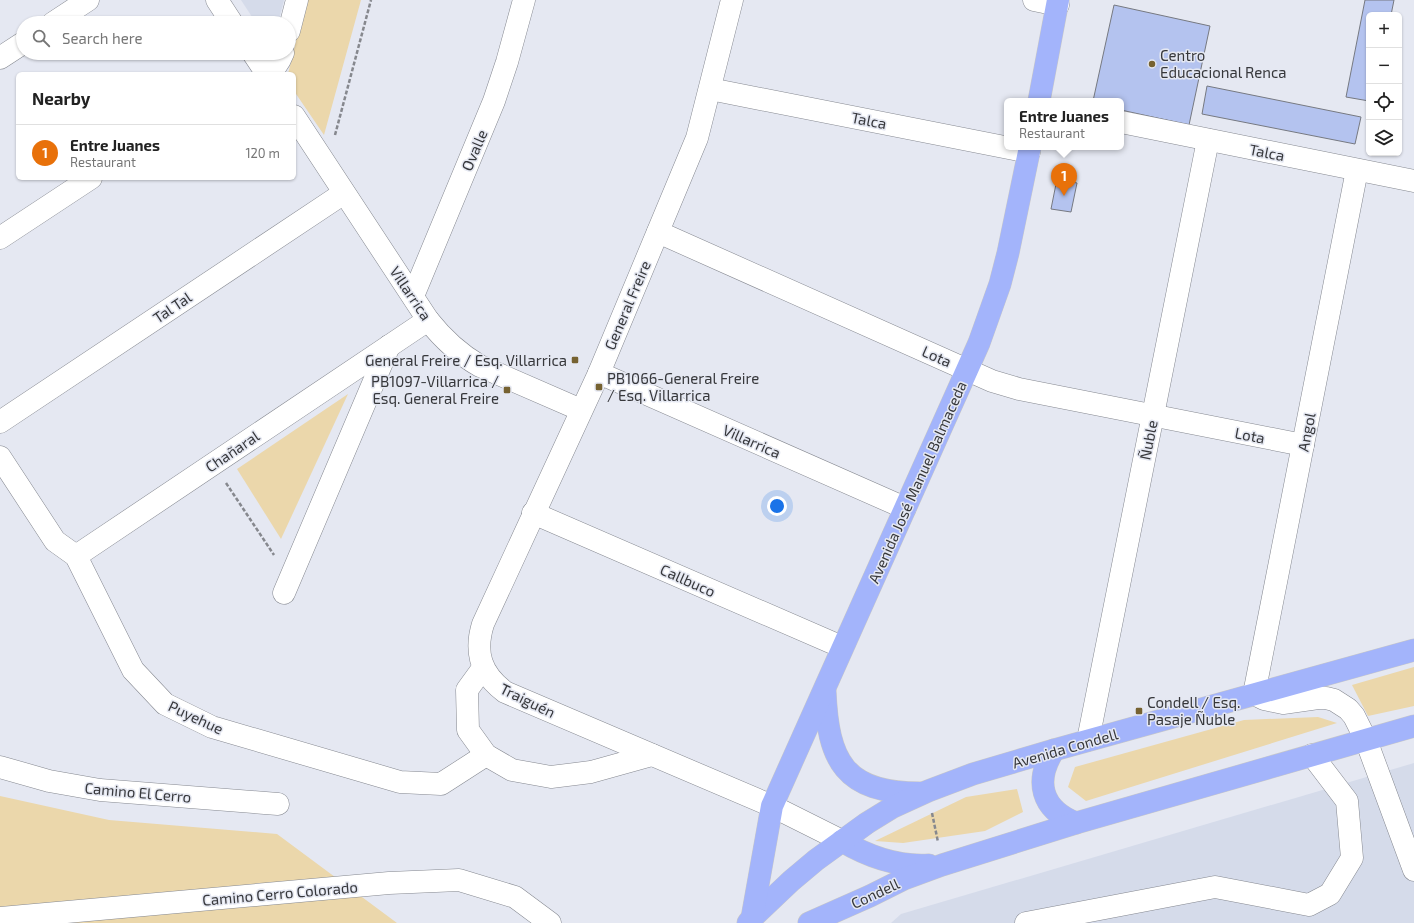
<!DOCTYPE html>
<meta charset="utf-8">
<style>
:root{--surface:#fff;--page:#f6f6f6;--text:#222;--muted:#767676;--line:#e0e0e0;--accent:#0f766e}
body{margin:0;font-family:"Exo 2",sans-serif;background:var(--page);color:var(--text)}
.controls{position:absolute;right:12px;top:12px;display:grid;overflow:hidden;border-radius:6px;box-shadow:0 1px 3px #0004}
.controls button{width:36px;height:36px;display:grid;place-items:center;padding:0;border:0;border-bottom:1px solid var(--line);background:var(--surface);color:var(--text);font:20px sans-serif}
.you{position:absolute;left:777px;top:506px;width:14px;height:14px;margin:-10px;border:3px solid #fff;border-radius:50%;background:#1a73e8;box-shadow:0 0 0 6px #1a73e833}
.badge{display:grid;place-items:center;width:26px;height:26px;border-radius:50%;background:var(--accent);color:#fff;font-size:13px;font-weight:700}
.pin{position:absolute;translate:-50% -33px;filter:drop-shadow(0 1px 2px #0008)}
.pin::after{content:'';position:absolute;top:21px;width:14px;height:12px;background:inherit;clip-path:polygon(0 0,100% 0,50% 100%)}
.popup{position:absolute;left:1004px;top:98px;width:120px;height:52px;box-sizing:border-box;display:grid;place-content:center;border-radius:6px;background:var(--surface);filter:drop-shadow(0 1px 3px #0005);font-size:13px;white-space:nowrap;color:var(--muted)}
.popup b{font-size:15px;color:var(--text)}
.popup::after{content:'';position:absolute;left:50%;top:100%;margin-left:-8px;border:8px solid transparent;border-top-color:var(--surface)}
.list{margin:0;padding:0;list-style:none}
h2{display:flex;justify-content:space-between;align-items:center;height:52px;margin:0;padding:0 16px;font-size:17px}
h2 small{font-size:13px;font-weight:400;color:var(--muted)}
.list li{display:grid;grid-template-columns:26px 1fr auto;gap:12px;align-items:center;box-sizing:border-box;height:56px;padding:0 16px;border-top:1px solid var(--line)}
.list b{display:block;font-size:15px;white-space:nowrap}
.list p{margin:0;font-size:13px;white-space:nowrap;color:var(--muted)}
.list em{font-size:13px;font-style:normal;color:var(--muted)}
.icon{flex:none;width:22px;height:22px;fill:none;stroke:currentColor;stroke-width:2;stroke-linecap:round;stroke-linejoin:round}
.map{position:relative;flex:none;width:1414px;height:923px;overflow:hidden}
.search{position:absolute;background:var(--surface);box-shadow:0 1px 3px #0004;left:16px;top:16px;width:280px;height:44px;display:flex;align-items:center;gap:10px;box-sizing:border-box;padding:0 14px;border-radius:22px;color:var(--muted);font-size:15px}
.panel{position:absolute;background:var(--surface);box-shadow:0 1px 3px #0004;left:16px;top:72px;width:280px;height:108px;border-radius:6px}
.map>svg:first-child{display:block}
.built{fill:#d5dbea}
.green{fill:#ebd7ab}
.building{fill:#b4c3ef;stroke:#767981}
.lines{fill:none;stroke-linecap:round;stroke-linejoin:round}
.minor-casing{stroke:#858890;stroke-width:23}
.major-casing{stroke:#c7c7c8;stroke-width:23}
.path{stroke:#86888e;stroke-width:2.5;stroke-dasharray:4 2;stroke-linecap:butt}
.minor{stroke:#fff;stroke-width:22}
.major{stroke:#a3b4fb;stroke-width:22}
.poi-dot{fill:#766231;stroke:#e5e8f2;stroke-width:1.5}
.labels{text-anchor:middle;dominant-baseline:central;stroke-width:3;stroke-linejoin:round;paint-order:stroke}
.poi-label{font-size:15px;fill:#37383c;stroke:#e5e8f2;text-anchor:start}
.street-label{font-size:15px;fill:#37383c;stroke:#e5e8f2}
</style>
<div class="map">
<svg width="1414" height="923" viewBox="0 0 1414 923">
<rect width="100%" height="100%" fill="#e5e8f2"/>
<g class="built">
<path d="M241 0H284L278 23H256Z"/>
<path d="M1414 763V923H891L901 914Z"/>
</g>
<g class="green">
<path d="M306 0H361L324 135 294 91V74H288Z"/>
<path d="M348 394 281 539 237 469Z"/>
<path d="M1414 667V706L1368 716 1352 685Z"/>
<path d="M1318 717 1337 723 1086 801 1068 787 1075 767 1244 720Z"/>
<path d="M1017 789 1023 812 985 831 903 843 875 841 966 797Z"/>
<path d="M0 796 109 820 277 834 397 923H0Z"/>
</g>
<g class="building">
<path d="M1365 0H1394L1391 15H1369V101L1346 97Z"/>
<path d="M1114 5 1210 26 1189 125 1121 110V101H1093Z"/>
<path d="M1207 86 1361 117 1355 144 1202 114Z"/>
<path d="M1057 179 1077 183 1071 212 1051 209Z"/>
</g>
<g class="lines">
<g class="minor-casing">
<g id="minor">
<path d="M217 0 232 23"/>
<path d="M732 0 697 138 599 373 483 624C474 653 481 674 505 692L772 806 842 841"/>
<path d="M1034 0 1058 5"/>
<path d="M53 23 88 0"/>
<path d="M289 31 297 0"/>
<path d="M253 53 267 74"/>
<path d="M0 58 23 43"/>
<path d="M264 74C273 73 280 61 283 53"/>
<path d="M710 89 1029 152"/>
<path d="M294 116 428 320C443 339 459 354 480 366L581 410"/>
<path d="M1121 122 1414 181"/>
<path d="M1357 170 1254 694 1264 699 1283 703 1318 698H1326L1334 700 1348 709 1354 716 1366 740 1414 870"/>
<path d="M658 232 992 381 1019 389 1303 445"/>
<path d="M0 238 91 178"/>
<path d="M413 296 494 101 507 62 524 0"/>
<path d="M599 373 905 508"/>
<path d="M0 422 344 193"/>
<path d="M0 457 55 541 76 556 133 670 165 704 212 727 400 782 441 784 486 755"/>
<path d="M533 513 842 647"/>
<path d="M76 556 428 320"/>
<path d="M284 593 389 346"/>
<path d="M483 668 467 690 468 730 486 755 512 770 551 777 591 772 652 755"/>
<path d="M1088 740 1208 140"/>
<path d="M0 767 49 781 100 790 278 804"/>
<path d="M0 918 389 883 459 880 515 897 550 923"/>
<path d="M1026 923 1215 887 1309 905 1330 894 1352 858 1347 801 1312 755"/>
</g>
</g>
<g class="major-casing">
<g id="major">
<path d="M1039 101 1058 0"/>
<path d="M825 691C828 761 844 793 920 793"/>
<path d="M1054 750C1034 781 1041 809 1076 823"/>
<path d="M842 841C869 857 897 867 929 865"/>
<path d="M752 918 791 881 816 860 867 823 893 807 928 791 973 774 1054 750 1414 650"/>
<path d="M748 923 752 918 772 806 967 370 979 343 1000 284 1008 253 1030 147"/>
<path d="M809 923 870 896 904 879 942 865 1076 823 1414 726"/>
</g>
</g>
<g class="path">
<path d="M335 135 371 0"/>
<path d="M226 483 274 555"/>
<path d="M932 813 938 842"/>
</g>
<use href="#minor" class="minor"/>
<use href="#major" class="major"/>
</g>
<g class="poi-dot">
<circle cx="1152" cy="64" r="4"/>
<rect x="571" y="356" width="8" height="8" rx="2"/>
<rect x="595" y="383" width="8" height="8" rx="2"/>
<rect x="503" y="386" width="8" height="8" rx="2"/>
<rect x="1135" y="707" width="8" height="8" rx="2"/>
</g>
<g class="labels">
<g class="poi-label">
<text x="1160" y="55">Centro<tspan x="1160" dy="17">Educacional Renca</tspan></text>
<text x="567" y="360" text-anchor="end">General Freire / Esq. Villarrica</text>
<text x="607" y="378">PB1066-General Freire<tspan x="607" dy="17">/ Esq. Villarrica</tspan></text>
<text x="499" y="381" text-anchor="end">PB1097-Villarrica /<tspan x="499" dy="17">Esq. General Freire</tspan></text>
<text x="1147" y="702">Condell / Esq.<tspan x="1147" dy="17">Pasaje Ñuble</tspan></text>
</g>
<g class="street-label">
<text transform="translate(869 120) rotate(11)">Talca</text>
<text transform="translate(474 150) rotate(-67)">Ovalle</text>
<text transform="translate(1267 152) rotate(11)">Talca</text>
<text transform="translate(411 293) rotate(56)">Villarrica</text>
<text transform="translate(627 305) rotate(-67)">General Freire</text>
<text transform="translate(172 307) rotate(-34)">Tal Tal</text>
<text transform="translate(937 356) rotate(24)">Lota</text>
<text transform="translate(1306 432) rotate(-79)">Angol</text>
<text transform="translate(1250 435) rotate(11)">Lota</text>
<text transform="translate(1148 440) rotate(-79)">Ñuble</text>
<text transform="translate(752 441) rotate(24)">Villarrica</text>
<text transform="translate(232 451) rotate(-34)">Chañaral</text>
<text transform="translate(917 482) rotate(-66)">Avenida José Manuel Balmaceda</text>
<text transform="translate(688 580) rotate(24)">Callbuco</text>
<text transform="translate(528 700) rotate(26)">Traiguén</text>
<text transform="translate(196 717) rotate(25)">Puyehue</text>
<text transform="translate(1065 748) rotate(-16)">Avenida Condell</text>
<text transform="translate(138 792) rotate(5)">Camino El Cerro</text>
<text transform="translate(280 893) rotate(-5)">Camino Cerro Colorado</text>
<text transform="translate(875 893) rotate(-25)">Condell</text>
</g>
</g>
</svg>
<div class="controls">
<button>+</button>
<button>−</button>
<button><svg class="icon" aria-label="locate" viewBox="0 0 24 24"><circle cx="12" cy="12" r="6"/><path d="M12 2v4M12 18v4M2 12h4M18 12h4"/></svg></button>
<button><svg class="icon" aria-label="layers" viewBox="0 0 24 24"><path d="M12 4l9 5-9 5-9-5zM3 14l9 5 9-5"/></svg></button>
</div>
<div class="you"></div>
<div class="pin badge" style="left:1064px;top:196px;background:#e8710a">1</div>
<div class="popup"><b>Entre Juanes</b>Restaurant</div>
<div class="search"><svg class="icon" aria-label="search" viewBox="0 0 24 24"><circle cx="10" cy="10" r="6"/><path d="M15 15l6 6"/></svg>Search here</div>
<section class="panel">
<h2>Nearby<small></small></h2>
<ul class="list">
<li><span class="badge" style="background:#e8710a">1</span><div><b>Entre Juanes</b><p>Restaurant</p></div><em>120 m</em></li>
</ul>
</section>
</div>
